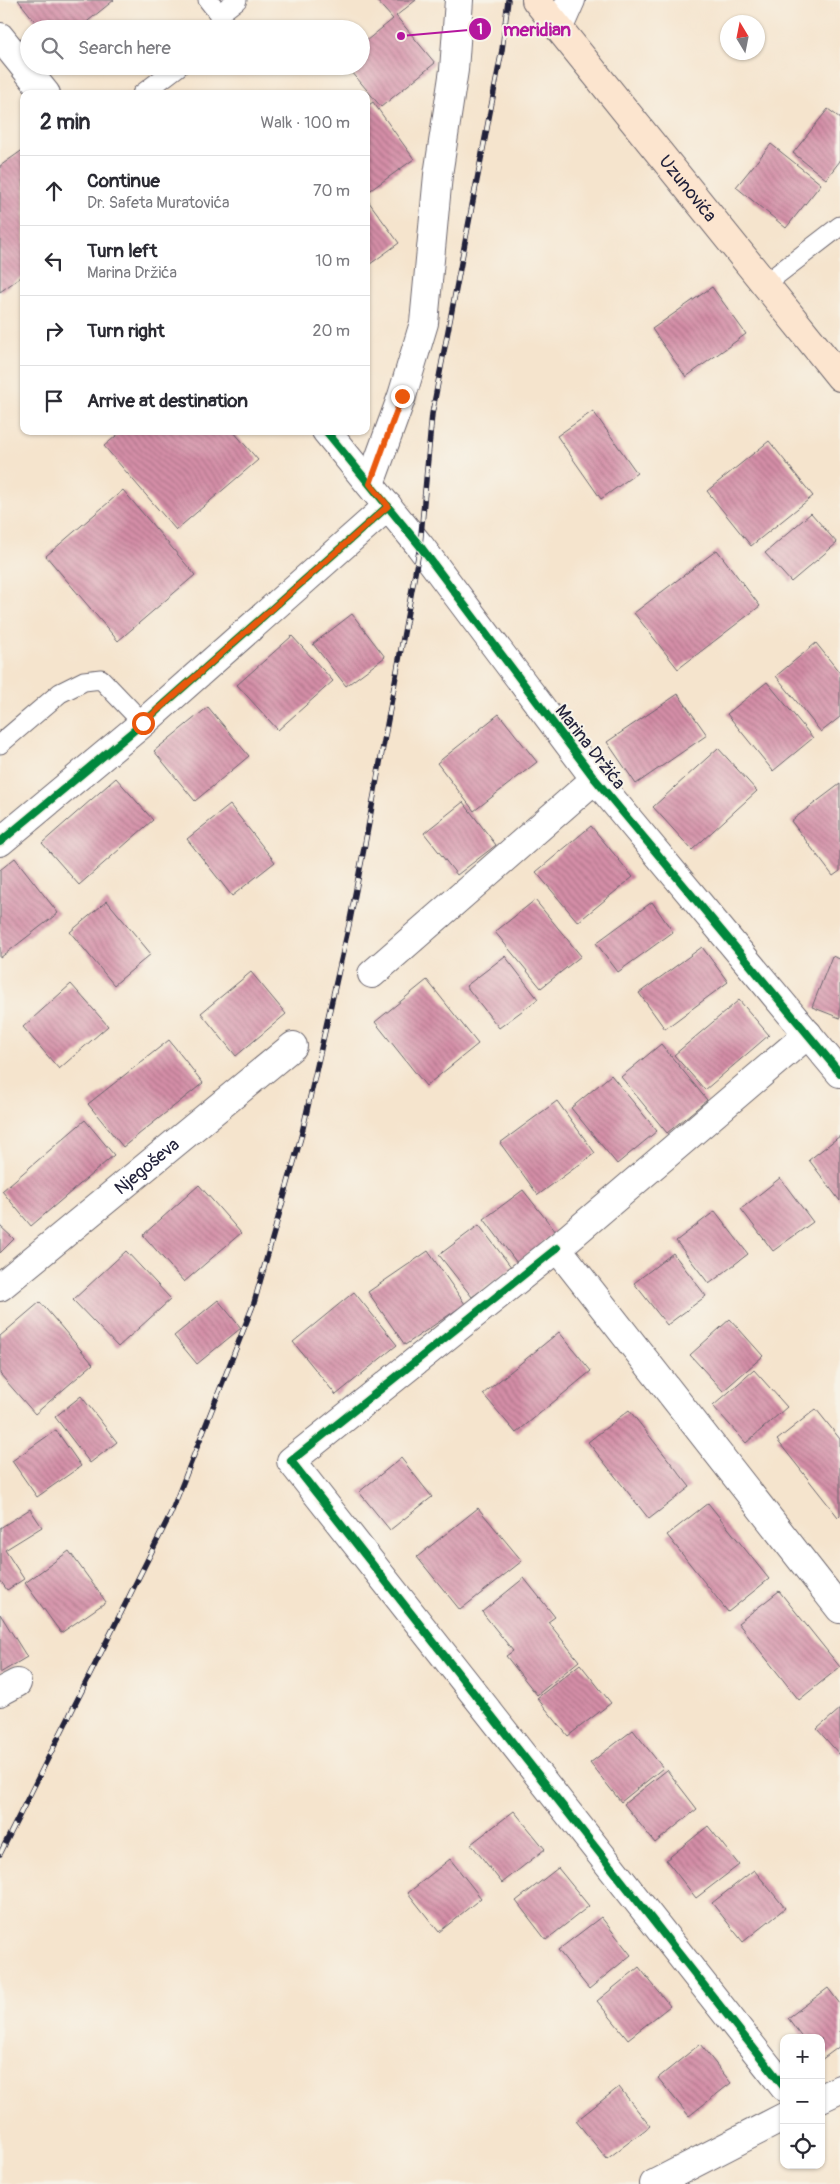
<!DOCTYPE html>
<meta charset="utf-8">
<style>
:root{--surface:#fff;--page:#f2f2f3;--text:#2b2b33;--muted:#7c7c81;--line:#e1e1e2}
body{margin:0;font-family:Pangolin,sans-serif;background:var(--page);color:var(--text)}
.controls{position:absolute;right:15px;bottom:15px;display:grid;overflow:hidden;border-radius:10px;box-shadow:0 1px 4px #0004}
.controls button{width:45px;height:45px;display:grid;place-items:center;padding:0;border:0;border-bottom:1px solid var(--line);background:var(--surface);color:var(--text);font:25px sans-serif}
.compass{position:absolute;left:720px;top:15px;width:45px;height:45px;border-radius:50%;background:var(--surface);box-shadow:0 1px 4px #0004;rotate:350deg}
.stop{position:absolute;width:15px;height:15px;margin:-11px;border:4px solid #ea580c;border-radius:50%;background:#fff}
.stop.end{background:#ea580c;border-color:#fff;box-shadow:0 1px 5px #0008}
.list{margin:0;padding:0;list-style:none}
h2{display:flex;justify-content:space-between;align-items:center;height:65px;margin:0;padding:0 20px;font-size:21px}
h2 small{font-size:16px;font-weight:400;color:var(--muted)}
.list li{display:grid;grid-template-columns:32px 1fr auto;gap:15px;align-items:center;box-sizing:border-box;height:70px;padding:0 20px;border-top:1px solid var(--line)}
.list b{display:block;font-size:19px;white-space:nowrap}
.list p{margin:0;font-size:16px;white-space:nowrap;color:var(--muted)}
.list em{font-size:16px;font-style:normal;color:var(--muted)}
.icon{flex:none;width:28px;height:28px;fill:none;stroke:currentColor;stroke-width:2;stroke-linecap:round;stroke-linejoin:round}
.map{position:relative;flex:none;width:840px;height:2184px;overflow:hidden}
.search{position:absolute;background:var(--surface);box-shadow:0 1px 4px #0004;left:20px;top:20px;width:350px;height:55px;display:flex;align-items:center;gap:12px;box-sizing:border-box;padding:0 18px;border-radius:28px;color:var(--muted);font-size:19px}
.panel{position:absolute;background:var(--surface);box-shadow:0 1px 4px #0004;left:20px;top:90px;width:350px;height:345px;border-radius:10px}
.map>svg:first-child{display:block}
.building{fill:url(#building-back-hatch)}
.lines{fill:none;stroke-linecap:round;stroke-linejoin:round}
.service-casing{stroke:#6c666e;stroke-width:21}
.minor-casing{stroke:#6c666e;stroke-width:30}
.secondary-casing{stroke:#6c666e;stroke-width:30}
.service{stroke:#fff;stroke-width:19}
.minor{stroke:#fff;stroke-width:28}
.secondary{stroke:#fce5cf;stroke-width:28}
.rail-casing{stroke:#22223b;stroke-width:5.5}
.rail{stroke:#f7f3e8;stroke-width:4;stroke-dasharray:11;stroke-linecap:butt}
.cycleway-casing{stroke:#f7f3e8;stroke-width:11}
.cycleway{stroke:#00873e;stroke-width:8}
.route{stroke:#ea580c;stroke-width:6}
.labels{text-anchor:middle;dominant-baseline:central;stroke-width:4;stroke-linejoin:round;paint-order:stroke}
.street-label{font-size:18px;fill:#22223b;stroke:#f7f3e8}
.leader{fill:none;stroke:#b5179e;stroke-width:2}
.callout-dot{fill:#b5179e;stroke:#f7f3e8;stroke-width:2}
.mark-label{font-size:15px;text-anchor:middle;font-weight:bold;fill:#fff}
.callout-label{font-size:19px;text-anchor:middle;font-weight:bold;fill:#b5179e;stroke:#f7f3e8;stroke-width:4;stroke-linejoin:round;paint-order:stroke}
</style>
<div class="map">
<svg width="840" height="2184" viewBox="0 0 840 2184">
<defs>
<pattern id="building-back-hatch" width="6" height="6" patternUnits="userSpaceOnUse" patternTransform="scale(1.25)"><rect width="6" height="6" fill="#d48ea7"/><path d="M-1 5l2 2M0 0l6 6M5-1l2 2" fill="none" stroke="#ac7489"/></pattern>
</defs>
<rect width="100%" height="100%" fill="#f7f3e8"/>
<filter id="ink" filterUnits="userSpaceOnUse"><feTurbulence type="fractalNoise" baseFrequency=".02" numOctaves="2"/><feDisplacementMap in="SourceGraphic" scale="10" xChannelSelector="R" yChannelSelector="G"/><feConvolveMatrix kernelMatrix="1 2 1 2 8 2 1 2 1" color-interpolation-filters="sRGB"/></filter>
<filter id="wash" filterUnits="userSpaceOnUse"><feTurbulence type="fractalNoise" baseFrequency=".0096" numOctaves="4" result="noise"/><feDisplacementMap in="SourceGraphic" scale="20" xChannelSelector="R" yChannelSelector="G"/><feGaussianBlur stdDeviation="1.12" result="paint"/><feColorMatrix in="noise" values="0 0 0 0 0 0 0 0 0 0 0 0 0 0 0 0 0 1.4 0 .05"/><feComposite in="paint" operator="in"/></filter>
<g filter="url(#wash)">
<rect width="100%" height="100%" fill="#f5e4cd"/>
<g id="blocks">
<g class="building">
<path d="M18 0H114L78 29H41Z"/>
<path d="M376 0H416L396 16 435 63 381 107 347 66H361V45L393 19Z"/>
<path d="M373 102 414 159 368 192 366 107Z"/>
<path d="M828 109 840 118V161L826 179 793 153Z"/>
<path d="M771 144 821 184 786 228 736 187Z"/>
<path d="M24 149V275L0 292V166Z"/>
<path d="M366 198 399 243 366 267Z"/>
<path d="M712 287 746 334 686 377 652 329Z"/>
<path d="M593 411 637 473 601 499 557 436Z"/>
<path d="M122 431H233L258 460 176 530 104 446Z"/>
<path d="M769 441 813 496 751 546 707 491Z"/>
<path d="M123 490 195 575 118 641 46 556Z"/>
<path d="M811 513 837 543 791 582 765 553Z"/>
<path d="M717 550 760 606 678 669 634 613Z"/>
<path d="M352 614 385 657 346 686 313 644Z"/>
<path d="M292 636 333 681 278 730 237 685Z"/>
<path d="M816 643 840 673V717L821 732 776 676Z"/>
<path d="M767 682 813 738 773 771 727 714Z"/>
<path d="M678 694 707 735 636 784 607 742Z"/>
<path d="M208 707 249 756 195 801 154 751Z"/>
<path d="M499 714 537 762 474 811 437 763Z"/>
<path d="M718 748 757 791 692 850 653 807Z"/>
<path d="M116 778 153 820 79 885 42 843Z"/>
<path d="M840 784V871L833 876 791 821Z"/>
<path d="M463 802 496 845 457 875 424 833Z"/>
<path d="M230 805 275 862 232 896 187 839Z"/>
<path d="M591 826 633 877 578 922 536 872Z"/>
<path d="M15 858 58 913 0 958V870Z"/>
<path d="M535 900 581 956 541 988 495 932Z"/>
<path d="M107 901 151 954 114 985 70 932Z"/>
<path d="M652 902 673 932 618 972 596 943Z"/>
<path d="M702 947 728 982 665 1029 639 993Z"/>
<path d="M505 956 538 999 499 1028 466 986Z"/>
<path d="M832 956 840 959V1018L812 1007Z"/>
<path d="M251 972 286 1014 236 1056 201 1013Z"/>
<path d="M427 980 478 1044 426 1086 375 1022Z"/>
<path d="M71 984 108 1026 59 1069 23 1027Z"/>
<path d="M739 1000 769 1035 705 1090 674 1055Z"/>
<path d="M169 1040 203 1083 123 1147 88 1104Z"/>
<path d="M661 1044 707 1100 667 1133 621 1077Z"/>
<path d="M611 1075 657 1131 617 1164 571 1108Z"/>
<path d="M557 1101 595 1153 538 1195 500 1143Z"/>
<path d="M85 1120 114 1155 31 1226 2 1191Z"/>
<path d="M840 1136V1201L809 1160Z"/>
<path d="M780 1178 813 1222 773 1251 741 1209Z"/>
<path d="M199 1185 241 1233 184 1282 143 1235Z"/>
<path d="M523 1190 556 1232 517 1263 484 1219Z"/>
<path d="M715 1211 748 1254 709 1284 676 1241Z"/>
<path d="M479 1225 512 1268 472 1297 439 1255Z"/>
<path d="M0 1226 14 1239 0 1253Z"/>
<path d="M126 1251 171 1299 118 1347 73 1300Z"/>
<path d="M428 1251 465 1304 405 1345 368 1292Z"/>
<path d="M673 1253 706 1296 667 1325 634 1283Z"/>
<path d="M354 1292 397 1345 336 1395 293 1342Z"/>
<path d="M218 1300 241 1328 197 1364 174 1336Z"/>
<path d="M40 1302 93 1364 35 1414 0 1374V1336Z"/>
<path d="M730 1319 763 1356 723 1391 690 1355Z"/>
<path d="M559 1332 591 1371 516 1433 483 1394Z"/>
<path d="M754 1370 787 1407 746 1443 713 1406Z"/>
<path d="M81 1396 117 1442 90 1463 55 1417Z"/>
<path d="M816 1409 840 1439V1515L838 1517 777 1440Z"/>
<path d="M629 1410 690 1487 649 1519 588 1442Z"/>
<path d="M56 1430 81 1466 37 1497 12 1461Z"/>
<path d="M401 1458 432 1497 390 1530 359 1492Z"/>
<path d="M708 1503 769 1579 728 1612 667 1535Z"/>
<path d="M478 1508 522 1561 460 1610 417 1557Z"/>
<path d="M30 1509 42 1527 5 1550 24 1579 7 1590 0 1580V1528Z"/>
<path d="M69 1551 106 1602 61 1633 25 1583Z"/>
<path d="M524 1578 555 1617 548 1622 579 1661 537 1695 506 1656 513 1651 482 1612Z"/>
<path d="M779 1591 840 1667 799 1700 738 1623Z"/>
<path d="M0 1614 27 1657 0 1673Z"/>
<path d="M580 1664 611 1703 568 1736 537 1698Z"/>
<path d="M840 1709V1755L817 1729Z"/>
<path d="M633 1730 663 1768 621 1802 590 1763Z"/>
<path d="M667 1770 697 1809 655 1843 624 1804Z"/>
<path d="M514 1811 545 1849 502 1883 471 1844Z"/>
<path d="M708 1826 739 1865 696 1898 666 1860Z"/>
<path d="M450 1859 481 1898 439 1932 408 1893Z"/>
<path d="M558 1868 589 1906 546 1940 516 1901Z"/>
<path d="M754 1870 785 1908 743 1942 712 1903Z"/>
<path d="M601 1917 631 1955 589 1989 558 1950Z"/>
<path d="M639 1967 670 2006 628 2039 597 2001Z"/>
<path d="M828 1988 840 2004V2046L821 2060V2038H803L788 2018Z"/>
<path d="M700 2044 731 2083 689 2116 658 2078Z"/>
<path d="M619 2087 650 2126 607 2159 576 2121Z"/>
</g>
</g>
</g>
<g filter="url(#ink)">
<use href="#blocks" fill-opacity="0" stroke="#6c666e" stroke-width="1"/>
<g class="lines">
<g class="service-casing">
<g id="service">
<path d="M208 0 219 14V29"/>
<path d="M219 14 237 0"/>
<path d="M142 94 179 66"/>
<path d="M765 284 840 226"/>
<path d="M0 744 60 693 84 681 101 679 143 723"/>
</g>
</g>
<g class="minor-casing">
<g id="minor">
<path d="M559 27 571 0"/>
<path d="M0 37 46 94"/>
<path d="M326 431 420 546 595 779 840 1073"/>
<path d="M370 484 402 396 424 323 438 175 454 70 459 0"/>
<path d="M0 842 143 723 388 506"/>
<path d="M372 974 595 779"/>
<path d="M808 1034 557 1248 840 1609"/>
<path d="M557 1248 291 1461 784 2087"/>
<path id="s1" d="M0 1287 293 1046"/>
<path d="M0 1692 17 1683"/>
<path d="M821 2098 840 2089"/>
<path d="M654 2184 784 2117"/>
</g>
</g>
<g class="secondary-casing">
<g id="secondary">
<path id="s2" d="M536 0 840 377"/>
</g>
</g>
<use href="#service" class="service"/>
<use href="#minor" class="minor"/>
<use href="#secondary" class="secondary"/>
<g class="rail-casing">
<path id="rail" d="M0 1854 171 1513 254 1303 301 1137 349 925 368 828 420 546 432 414 502 50 508 0"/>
</g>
<use href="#rail" class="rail"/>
<g class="cycleway-casing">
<g id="cycleway">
<path d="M326 431 420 546 595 779 840 1073"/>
<path d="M0 842 143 723 388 506"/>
<path d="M557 1248 291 1461 784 2087"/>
</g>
</g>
<use href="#cycleway" class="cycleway"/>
</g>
</g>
<g class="lines" filter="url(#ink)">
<path class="route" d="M143 723 388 506 370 484 402 396"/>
</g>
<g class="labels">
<g class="street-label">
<text stroke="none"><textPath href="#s2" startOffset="242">Uzunovića</textPath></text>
<text transform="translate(590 747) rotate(52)">Marina Držića</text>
<text stroke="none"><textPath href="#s1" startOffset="190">Njegoševa</textPath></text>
</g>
</g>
<path class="leader" d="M401 36L480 29"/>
<g class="callout-dot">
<circle cx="401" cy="36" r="5"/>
<circle cx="480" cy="29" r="12"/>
</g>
<g class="mark-label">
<text x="480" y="34">1</text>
</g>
<g class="callout-label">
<text x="537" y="36">meridian</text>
</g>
</svg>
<div class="controls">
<button>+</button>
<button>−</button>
<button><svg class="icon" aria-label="locate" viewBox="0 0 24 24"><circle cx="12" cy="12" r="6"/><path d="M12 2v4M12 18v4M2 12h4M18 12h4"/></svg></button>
</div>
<svg class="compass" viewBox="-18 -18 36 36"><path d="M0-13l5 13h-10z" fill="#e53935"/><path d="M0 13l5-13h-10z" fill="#7c7c81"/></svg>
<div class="stop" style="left:143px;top:723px"></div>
<div class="stop end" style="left:402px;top:396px"></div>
<div class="search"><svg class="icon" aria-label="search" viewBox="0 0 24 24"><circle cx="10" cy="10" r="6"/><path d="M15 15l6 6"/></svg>Search here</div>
<section class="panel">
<h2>2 min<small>Walk · 100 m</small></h2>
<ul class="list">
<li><svg class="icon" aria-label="ahead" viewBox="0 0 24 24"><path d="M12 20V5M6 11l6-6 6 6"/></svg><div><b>Continue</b><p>Dr. Safeta Muratovića</p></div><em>70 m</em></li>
<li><svg class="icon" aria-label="left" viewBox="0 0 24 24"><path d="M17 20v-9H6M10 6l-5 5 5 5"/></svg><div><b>Turn left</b><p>Marina Držića</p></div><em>10 m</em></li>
<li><svg class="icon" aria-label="right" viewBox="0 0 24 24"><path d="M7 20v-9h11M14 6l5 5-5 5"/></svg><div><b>Turn right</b></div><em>20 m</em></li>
<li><svg class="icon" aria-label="arrive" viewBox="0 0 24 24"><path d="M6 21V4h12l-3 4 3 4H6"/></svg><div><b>Arrive at destination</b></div></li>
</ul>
</section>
</div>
